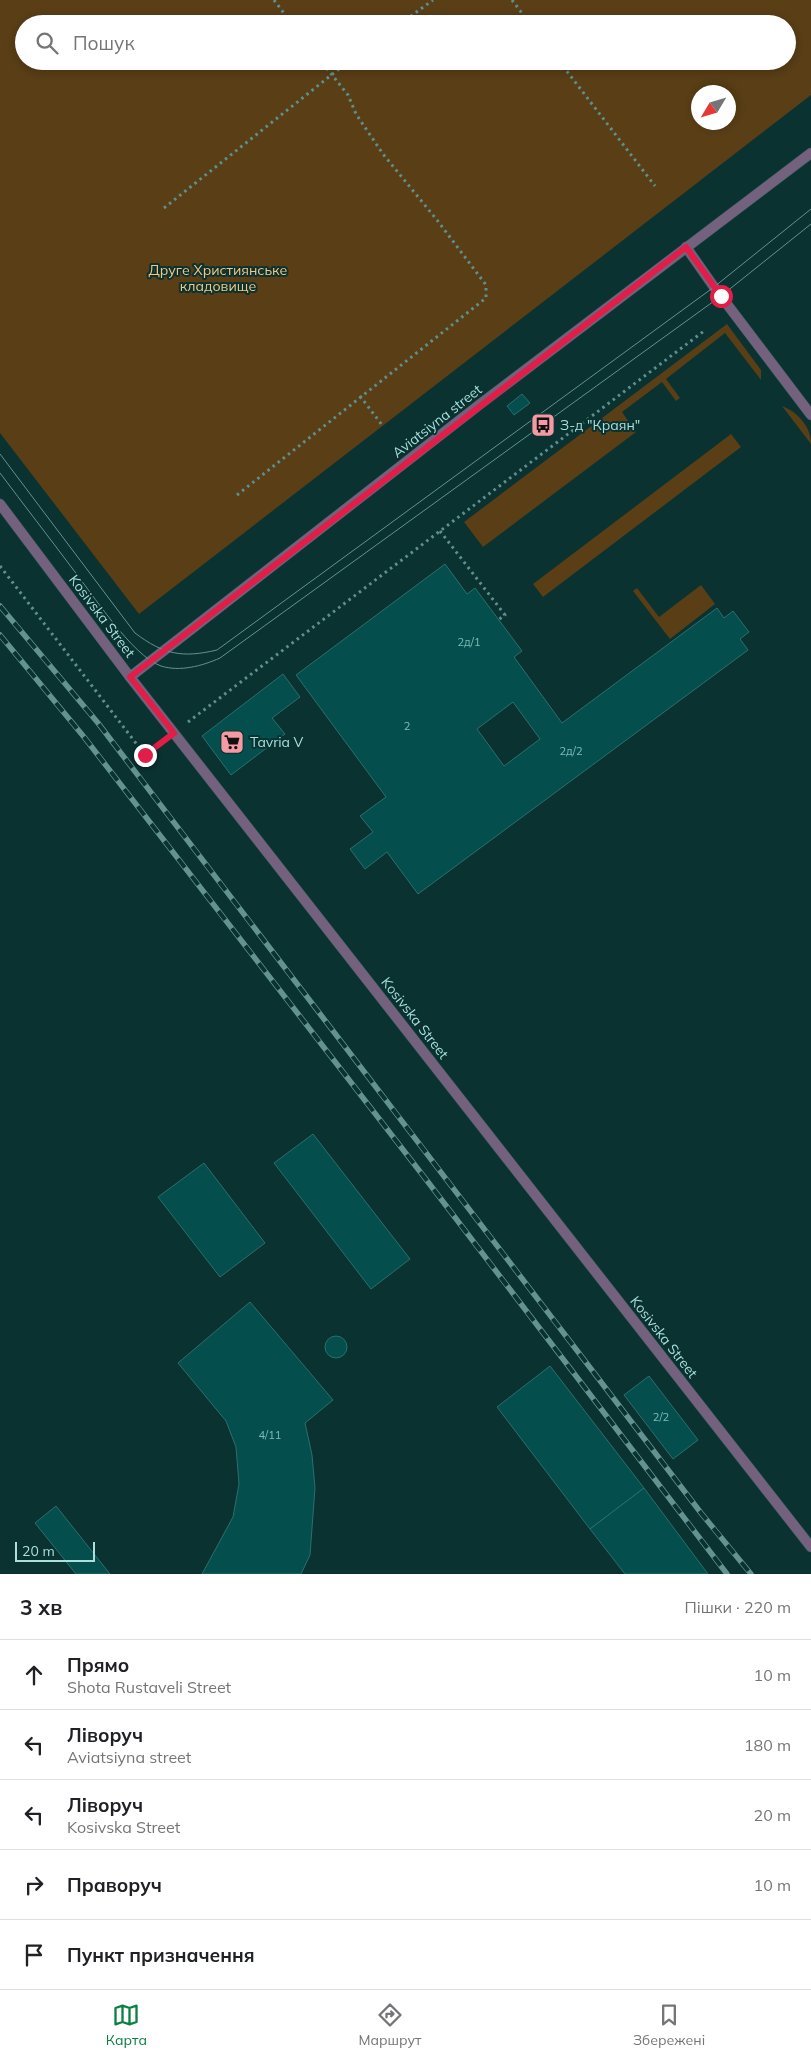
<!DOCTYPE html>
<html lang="uk">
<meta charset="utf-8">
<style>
:root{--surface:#fff;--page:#f2f2f2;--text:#202124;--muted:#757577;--line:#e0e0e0;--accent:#0b8043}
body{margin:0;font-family:Mulish,sans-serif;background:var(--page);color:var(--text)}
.compass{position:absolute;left:691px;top:85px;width:45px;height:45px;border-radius:50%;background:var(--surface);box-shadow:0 2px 8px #0003;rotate:232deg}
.scale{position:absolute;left:15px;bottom:12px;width:80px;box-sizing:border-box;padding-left:5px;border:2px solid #aadfdd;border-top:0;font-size:14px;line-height:18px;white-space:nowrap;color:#aadfdd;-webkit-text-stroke:4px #093231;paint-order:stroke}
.stop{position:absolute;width:15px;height:15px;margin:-11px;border:4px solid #e11d48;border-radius:50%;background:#fff}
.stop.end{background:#e11d48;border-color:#fff;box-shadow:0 1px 5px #0008}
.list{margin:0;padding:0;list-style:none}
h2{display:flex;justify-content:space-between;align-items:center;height:65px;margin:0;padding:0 20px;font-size:21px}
h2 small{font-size:16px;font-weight:400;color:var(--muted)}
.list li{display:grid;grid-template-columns:32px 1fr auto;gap:15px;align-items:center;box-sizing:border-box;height:70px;padding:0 20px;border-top:1px solid var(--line)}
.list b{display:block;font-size:19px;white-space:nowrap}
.list p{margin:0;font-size:16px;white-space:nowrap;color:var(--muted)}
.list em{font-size:16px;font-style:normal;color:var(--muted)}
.icon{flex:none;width:28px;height:28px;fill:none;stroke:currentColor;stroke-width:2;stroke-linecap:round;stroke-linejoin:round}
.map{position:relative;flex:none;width:811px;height:1574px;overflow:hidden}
.search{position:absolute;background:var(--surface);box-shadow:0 2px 8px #0003;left:15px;right:15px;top:15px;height:55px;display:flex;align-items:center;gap:12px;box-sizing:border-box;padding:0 18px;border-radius:28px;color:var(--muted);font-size:19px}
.sheet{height:415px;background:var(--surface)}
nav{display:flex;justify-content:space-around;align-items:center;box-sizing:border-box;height:70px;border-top:1px solid var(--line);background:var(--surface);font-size:14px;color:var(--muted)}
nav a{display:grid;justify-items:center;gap:2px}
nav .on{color:var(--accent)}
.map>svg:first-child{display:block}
.green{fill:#593e16;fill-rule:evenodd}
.building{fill:#044f4e;stroke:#2e6e6d;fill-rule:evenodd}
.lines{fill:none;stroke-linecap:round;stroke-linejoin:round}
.service-casing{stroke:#234e4d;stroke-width:11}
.minor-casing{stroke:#234e4d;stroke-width:11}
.path{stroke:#60908e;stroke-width:3;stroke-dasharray:2.5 4;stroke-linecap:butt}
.service{stroke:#74617e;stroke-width:10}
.minor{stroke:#74617e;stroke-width:10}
.tram{stroke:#639291;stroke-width:1}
.rail-casing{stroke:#639291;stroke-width:5.5}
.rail{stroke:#093231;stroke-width:4;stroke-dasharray:11;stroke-linecap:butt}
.route{stroke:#e11d48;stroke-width:6}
.labels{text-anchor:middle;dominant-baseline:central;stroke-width:4;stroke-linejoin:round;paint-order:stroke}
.number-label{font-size:11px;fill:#80bbb9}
.park-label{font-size:14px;fill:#f9c682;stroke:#093231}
.street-label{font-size:14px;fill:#aadfdd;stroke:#093231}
.poi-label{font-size:14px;fill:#aadfdd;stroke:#093231;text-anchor:start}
</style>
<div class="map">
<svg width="811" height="1574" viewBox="0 0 811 1574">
<rect width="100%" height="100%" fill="#093231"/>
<g class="green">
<path d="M0 0H811V95L139 614 0 433ZM24 24H787V61H24ZM728 92V122H698V92Z"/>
<path d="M727 324 761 370V380L725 333 666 379 680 398 676 401 662 382 622 412 636 432 483 547 464 522Z"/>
<path d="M782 406C798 412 811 427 811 444Z"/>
<path d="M731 434 741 447 543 597 533 584Z"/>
<path d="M701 585 715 604 670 639 633 591 637 588 659 617Z"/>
</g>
<g class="building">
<path d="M522 394 530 403 514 415 507 406Z"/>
<path d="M445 564 467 594 475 588 522 651 514 657 562 723 717 608 724 618 733 611 749 632 740 639 748 650 418 894 387 852 365 869 350 849 373 832 360 816 386 797 296 675ZM513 702 540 739 504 766 477 729Z"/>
<path d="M283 674 300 697 272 718 285 734 231 775 202 736Z"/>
<path d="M313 1134 410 1259 371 1289 274 1163Z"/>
<path d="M204 1163 265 1243 220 1277 158 1197Z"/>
<path d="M250 1302 333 1400 305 1423 312 1455 315 1488 310 1555 301 1574H202L233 1517 239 1484 236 1447 226 1421 178 1363Z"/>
<circle cx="336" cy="1347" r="11"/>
<path d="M550 1366 644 1488 590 1529 497 1407Z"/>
<path d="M649 1376 698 1440 673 1459 624 1395Z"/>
<path d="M644 1488 708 1574H625L590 1529Z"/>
<path d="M56 1506 110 1574H76L35 1523Z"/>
</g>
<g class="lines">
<g class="service-casing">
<path id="service" d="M130 677 811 1547"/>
</g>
<g class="minor-casing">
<g id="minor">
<path d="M686 247 714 287 811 415"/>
<path d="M0 504 130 677 479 405 811 153"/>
</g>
</g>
<g class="path">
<path d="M274 0 292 24"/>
<path d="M512 0 530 24"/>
<path d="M400 24 433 0"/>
<path d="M559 61 655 186"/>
<path d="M164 208 349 61"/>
<path d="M360 396 382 425"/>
<path d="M237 495 486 298V285L437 220 383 154 356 114 348 95 321 61"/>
<path d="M440 531 505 615 498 620"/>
<path d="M0 566 145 755 160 744"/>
<path d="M188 722 704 331"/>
</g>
<use href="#service" class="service"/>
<use href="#minor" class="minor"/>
<g class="tram">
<path d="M0 454 135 633C164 655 183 658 217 650L714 287 811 209"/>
<path d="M0 473C24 505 48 536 72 568 91 592 132 656 161 666 180 672 202 666 220 658L721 296 811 224"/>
</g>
<g class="rail-casing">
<g id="rail">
<path d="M0 606 98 723 701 1513 751 1574"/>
<path d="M0 635 84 737 428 1182 727 1574"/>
</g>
</g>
<use href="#rail" class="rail"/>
</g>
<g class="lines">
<path class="route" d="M145 755 174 733 130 677 686 247 721 296"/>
</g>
<defs>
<g id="bus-square" transform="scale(1.25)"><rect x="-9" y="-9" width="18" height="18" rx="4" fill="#f49aa3" stroke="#093231"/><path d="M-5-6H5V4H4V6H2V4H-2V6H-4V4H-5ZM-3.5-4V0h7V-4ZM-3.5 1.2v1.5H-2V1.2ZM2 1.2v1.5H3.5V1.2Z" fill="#111"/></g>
<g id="supermarket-square" transform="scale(1.25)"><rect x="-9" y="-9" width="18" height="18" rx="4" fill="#f49aa3" stroke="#093231"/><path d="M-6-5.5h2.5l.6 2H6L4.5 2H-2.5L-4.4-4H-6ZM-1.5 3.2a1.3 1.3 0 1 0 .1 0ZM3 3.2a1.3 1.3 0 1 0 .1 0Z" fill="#111"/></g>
</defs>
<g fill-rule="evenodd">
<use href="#bus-square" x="543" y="425"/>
<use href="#supermarket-square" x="232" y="742"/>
</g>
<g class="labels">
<g class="number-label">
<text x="469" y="642">2д/1</text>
<text x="407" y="726">2</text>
<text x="571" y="751">2д/2</text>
<text x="661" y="1417">2/2</text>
<text x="270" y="1435">4/11</text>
</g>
<g class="park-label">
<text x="218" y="270">Друге Християнське<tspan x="218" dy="16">кладовище</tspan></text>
</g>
<g class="street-label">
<text transform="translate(437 421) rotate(-38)">Aviatsiyna street</text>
<text transform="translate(102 616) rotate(53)">Kosivska Street</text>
<text transform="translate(415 1018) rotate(52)">Kosivska Street</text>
<text transform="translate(664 1337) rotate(52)">Kosivska Street</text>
</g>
<g class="poi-label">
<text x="560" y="425">З-д "Краян"</text>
<text x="250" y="742">Tavria V</text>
</g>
</g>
</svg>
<svg class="compass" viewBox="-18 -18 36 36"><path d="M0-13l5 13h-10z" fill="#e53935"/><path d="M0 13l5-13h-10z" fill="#757577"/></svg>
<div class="scale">20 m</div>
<div class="stop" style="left:721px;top:296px"></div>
<div class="stop end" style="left:145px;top:755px"></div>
<div class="search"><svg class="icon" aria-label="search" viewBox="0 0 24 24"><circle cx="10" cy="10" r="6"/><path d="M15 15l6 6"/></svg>Пошук</div>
</div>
<section class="sheet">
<h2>3 хв<small>Пішки · 220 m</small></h2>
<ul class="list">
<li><svg class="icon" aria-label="ahead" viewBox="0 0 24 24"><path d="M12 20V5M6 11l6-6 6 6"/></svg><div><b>Прямо</b><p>Shota Rustaveli Street</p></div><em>10 m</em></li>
<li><svg class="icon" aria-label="left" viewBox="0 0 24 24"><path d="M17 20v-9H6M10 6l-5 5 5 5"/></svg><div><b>Ліворуч</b><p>Aviatsiyna street</p></div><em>180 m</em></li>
<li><svg class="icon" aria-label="left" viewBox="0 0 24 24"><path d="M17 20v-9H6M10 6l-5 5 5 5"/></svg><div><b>Ліворуч</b><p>Kosivska Street</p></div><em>20 m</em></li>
<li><svg class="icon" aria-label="right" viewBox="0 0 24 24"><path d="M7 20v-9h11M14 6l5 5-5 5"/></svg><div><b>Праворуч</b></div><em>10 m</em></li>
<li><svg class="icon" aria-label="arrive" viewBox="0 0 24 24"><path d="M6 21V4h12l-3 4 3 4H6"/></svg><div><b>Пункт призначення</b></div></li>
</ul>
</section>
<nav>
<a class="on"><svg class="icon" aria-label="map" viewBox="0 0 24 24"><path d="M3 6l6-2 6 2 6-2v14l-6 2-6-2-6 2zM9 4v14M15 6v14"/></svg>Карта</a>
<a><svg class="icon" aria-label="directions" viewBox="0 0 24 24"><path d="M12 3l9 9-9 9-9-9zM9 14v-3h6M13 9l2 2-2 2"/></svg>Маршрут</a>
<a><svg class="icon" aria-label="saved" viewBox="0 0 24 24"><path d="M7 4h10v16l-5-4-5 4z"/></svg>Збережені</a>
</nav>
